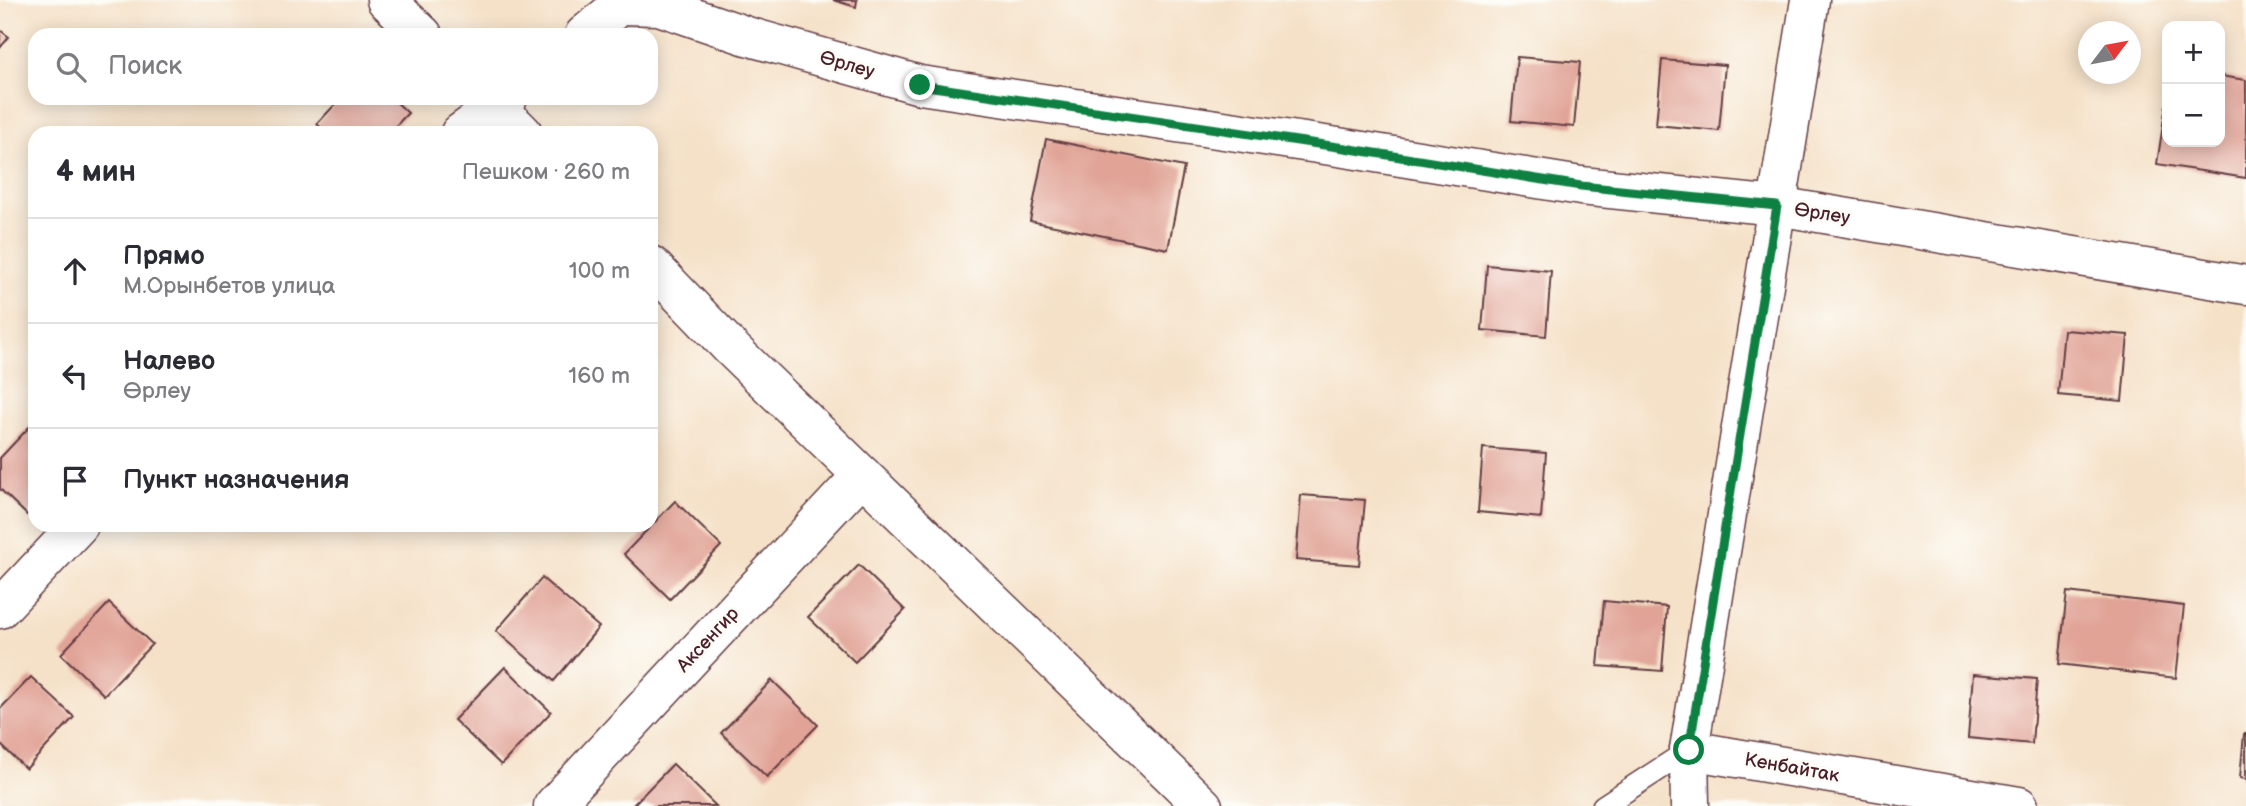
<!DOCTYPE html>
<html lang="ru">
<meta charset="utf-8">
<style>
:root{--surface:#fff;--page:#f2f2f3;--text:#2b2b33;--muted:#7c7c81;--line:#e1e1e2}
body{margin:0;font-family:"Balsamiq Sans",sans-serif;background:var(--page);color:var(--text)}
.controls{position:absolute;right:21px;top:21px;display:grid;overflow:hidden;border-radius:14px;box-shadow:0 4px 18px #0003}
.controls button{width:63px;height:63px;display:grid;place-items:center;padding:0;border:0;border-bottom:2px solid var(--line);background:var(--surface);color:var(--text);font:35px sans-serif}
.compass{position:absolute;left:2078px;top:21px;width:63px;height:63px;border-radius:50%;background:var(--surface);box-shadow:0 4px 18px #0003;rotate:58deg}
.stop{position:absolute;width:21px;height:21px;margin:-16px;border:5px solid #0b8043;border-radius:50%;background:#fff}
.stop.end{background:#0b8043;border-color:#fff;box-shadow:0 2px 7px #0008}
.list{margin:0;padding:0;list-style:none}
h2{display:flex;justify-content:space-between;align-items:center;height:91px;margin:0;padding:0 28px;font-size:30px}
h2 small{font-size:23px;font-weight:400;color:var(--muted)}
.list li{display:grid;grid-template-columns:46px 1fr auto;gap:21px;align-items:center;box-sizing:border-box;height:105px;padding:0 28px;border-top:2px solid var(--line)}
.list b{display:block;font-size:26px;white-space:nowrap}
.list p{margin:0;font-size:23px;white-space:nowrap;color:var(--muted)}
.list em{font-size:23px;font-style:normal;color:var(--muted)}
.icon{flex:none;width:38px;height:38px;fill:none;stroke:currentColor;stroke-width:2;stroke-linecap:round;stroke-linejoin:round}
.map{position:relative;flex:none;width:2246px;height:806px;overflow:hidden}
.search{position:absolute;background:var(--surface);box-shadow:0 4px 18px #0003;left:28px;top:28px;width:630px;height:77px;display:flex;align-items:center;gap:18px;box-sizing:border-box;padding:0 24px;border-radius:21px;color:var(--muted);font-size:26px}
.panel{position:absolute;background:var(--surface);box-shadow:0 4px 18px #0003;left:28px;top:126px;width:630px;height:406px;border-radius:21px}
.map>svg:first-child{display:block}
.building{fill:#e1a396}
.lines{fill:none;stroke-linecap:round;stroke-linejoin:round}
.lane-casing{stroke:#643c43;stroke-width:24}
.street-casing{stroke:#643c43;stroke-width:41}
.lane{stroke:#fff;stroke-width:21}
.street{stroke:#fff;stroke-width:38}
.route{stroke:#0b8043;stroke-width:9}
.labels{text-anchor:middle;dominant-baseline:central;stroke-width:6;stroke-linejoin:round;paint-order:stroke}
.street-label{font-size:19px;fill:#4a1f2b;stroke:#fdfcf7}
</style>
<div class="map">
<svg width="2246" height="806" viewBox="0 0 2246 806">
<rect width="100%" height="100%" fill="#fdfcf7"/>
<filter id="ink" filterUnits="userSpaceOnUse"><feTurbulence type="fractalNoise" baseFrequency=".0143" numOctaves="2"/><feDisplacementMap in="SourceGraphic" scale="14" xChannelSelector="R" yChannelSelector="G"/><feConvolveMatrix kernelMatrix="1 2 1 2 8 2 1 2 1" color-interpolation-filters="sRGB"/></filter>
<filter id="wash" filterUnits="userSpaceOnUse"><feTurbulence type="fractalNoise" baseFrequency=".00686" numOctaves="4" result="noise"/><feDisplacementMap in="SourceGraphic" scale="28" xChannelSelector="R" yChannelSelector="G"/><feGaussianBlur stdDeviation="1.57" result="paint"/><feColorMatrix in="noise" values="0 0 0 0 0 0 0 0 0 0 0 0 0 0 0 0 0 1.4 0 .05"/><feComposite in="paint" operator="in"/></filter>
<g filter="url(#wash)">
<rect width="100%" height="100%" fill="#f5e1c8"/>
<g id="blocks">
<g class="building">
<path d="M833 0H857L856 7Z"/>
<path d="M0 30 9 37 0 48Z"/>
<path d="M1517 57 1580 62 1574 127 1511 121Z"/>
<path d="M1662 60 1725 65 1719 131 1656 125Z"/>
<path d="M2220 76 2246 80V178L2157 164 2166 105 2167 142H2220Z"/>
<path d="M341 98H392L408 113 389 133H327L317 124Z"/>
<path d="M1046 139 1184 167 1168 249 1030 221Z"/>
<path d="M1487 265 1551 271 1546 336 1482 330Z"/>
<path d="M2064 330 2128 335 2122 401 2058 395Z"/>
<path d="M33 423 35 426V507L27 515 0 489V458Z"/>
<path d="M1483 448 1546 453 1541 518 1478 512Z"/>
<path d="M1301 495 1365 500 1359 565 1296 560Z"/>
<path d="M675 501 721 546 670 599 624 554Z"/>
<path d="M859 565 905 610 855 662 808 617Z"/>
<path d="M542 578 599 627 554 681 496 631Z"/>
<path d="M2067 592 2184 606 2176 678 2059 664Z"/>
<path d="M1604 601 1667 607 1662 671 1598 666Z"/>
<path d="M109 603 152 644 104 695 61 654Z"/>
<path d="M505 667 551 712 501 765 454 720Z"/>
<path d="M1973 674 2037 679 2032 744 1968 738Z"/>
<path d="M31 677 74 717 26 769 0 744V709Z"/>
<path d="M772 680 818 725 767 777 721 733Z"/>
<path d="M2244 734H2246V779L2240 778Z"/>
<path d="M673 764 716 806H632Z"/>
</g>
</g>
</g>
<g filter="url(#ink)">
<use href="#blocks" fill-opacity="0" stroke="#643c43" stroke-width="2"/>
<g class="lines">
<g class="lane-casing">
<path id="lane" d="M1603 806 1689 750"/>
</g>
<g class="street-casing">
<g id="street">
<path d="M386 0 423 35"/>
<path d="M584 35 620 5 659 6 747 36 920 85 1338 147 1581 186 1777 206 2246 285"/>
<path d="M488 98 523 133"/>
<path d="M460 133 508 98"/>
<path d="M651 265 730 347 1203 806"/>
<path d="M0 609 79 525"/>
<path d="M1689 750 2019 806"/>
<path d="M553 806 862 475"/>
<path d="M1690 806 1689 750 1810 0"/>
</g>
</g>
<use href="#lane" class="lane"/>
<use href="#street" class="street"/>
</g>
</g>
<g class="lines" filter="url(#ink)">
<path class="route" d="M920 85 1338 147 1581 186 1777 206 1689 750"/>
</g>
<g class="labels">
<g class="street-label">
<text transform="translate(847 65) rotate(16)">Өрлеу</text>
<text transform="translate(1822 214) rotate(9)">Өрлеу</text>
<text transform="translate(708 640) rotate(-47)">Аксенгир</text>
<text transform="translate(1792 768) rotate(10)">Кенбайтак</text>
</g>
</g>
</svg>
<div class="controls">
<button>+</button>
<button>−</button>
</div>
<svg class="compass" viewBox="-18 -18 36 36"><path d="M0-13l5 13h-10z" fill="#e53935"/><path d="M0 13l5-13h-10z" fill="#7c7c81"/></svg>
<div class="stop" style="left:1689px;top:750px"></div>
<div class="stop end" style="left:920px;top:85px"></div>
<div class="search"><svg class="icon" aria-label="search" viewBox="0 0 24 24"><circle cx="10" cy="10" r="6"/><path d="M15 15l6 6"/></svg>Поиск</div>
<section class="panel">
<h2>4 мин<small>Пешком · 260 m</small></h2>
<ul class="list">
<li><svg class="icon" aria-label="ahead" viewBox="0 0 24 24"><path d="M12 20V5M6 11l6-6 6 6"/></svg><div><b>Прямо</b><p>М.Орынбетов улица</p></div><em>100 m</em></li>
<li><svg class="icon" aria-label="left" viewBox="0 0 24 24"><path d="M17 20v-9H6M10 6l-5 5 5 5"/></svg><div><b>Налево</b><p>Өрлеу</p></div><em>160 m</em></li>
<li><svg class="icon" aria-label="arrive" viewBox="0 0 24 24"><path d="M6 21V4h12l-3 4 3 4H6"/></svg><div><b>Пункт назначения</b></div></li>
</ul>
</section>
</div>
